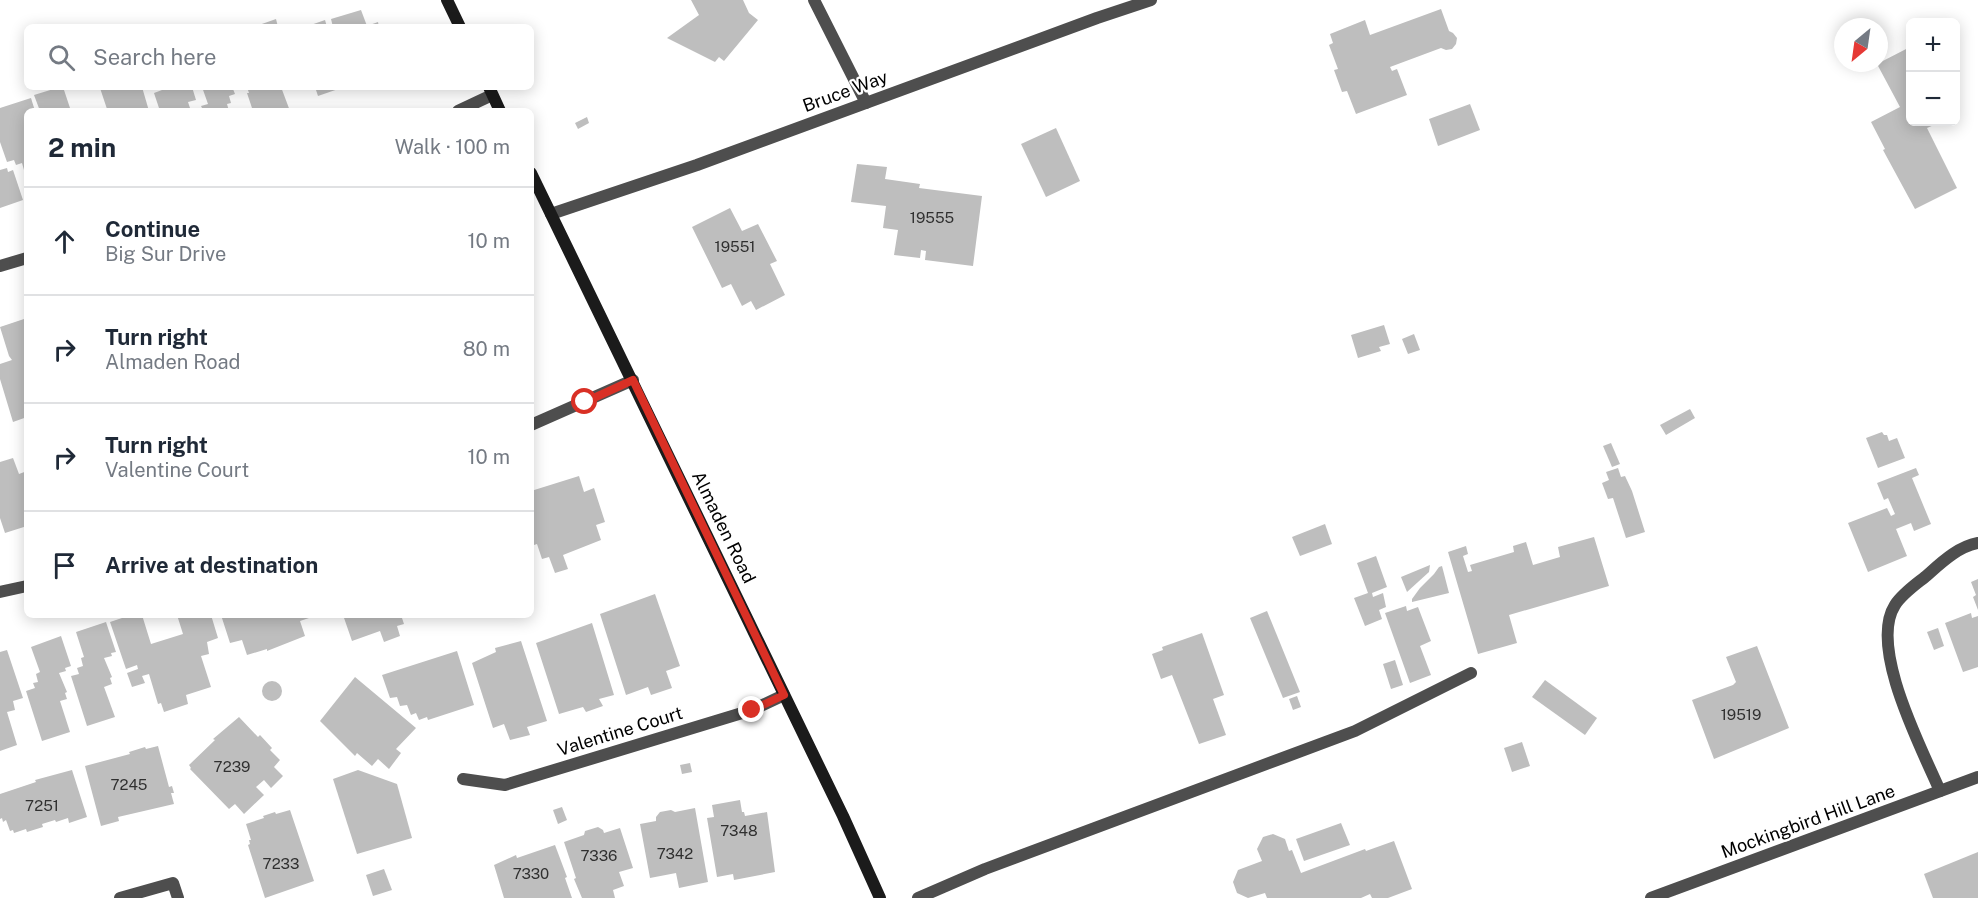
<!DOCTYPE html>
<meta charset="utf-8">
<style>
:root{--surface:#fff;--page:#f6f6f7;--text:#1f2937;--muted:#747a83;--line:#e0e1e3}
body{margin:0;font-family:"Public Sans",sans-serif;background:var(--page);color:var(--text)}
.controls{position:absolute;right:18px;top:18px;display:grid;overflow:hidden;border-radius:9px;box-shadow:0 3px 15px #0003}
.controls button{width:54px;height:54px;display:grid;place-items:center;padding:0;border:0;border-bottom:2px solid var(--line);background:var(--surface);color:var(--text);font:30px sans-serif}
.compass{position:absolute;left:1834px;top:18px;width:54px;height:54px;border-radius:50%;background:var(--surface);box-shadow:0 3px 15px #0003;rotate:209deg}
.stop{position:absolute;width:18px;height:18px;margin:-14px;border:4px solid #d93025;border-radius:50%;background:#fff}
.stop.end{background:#d93025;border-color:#fff;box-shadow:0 2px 6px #0008}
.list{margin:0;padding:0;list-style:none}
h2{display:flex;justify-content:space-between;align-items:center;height:78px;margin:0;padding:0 24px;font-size:26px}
h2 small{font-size:20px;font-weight:400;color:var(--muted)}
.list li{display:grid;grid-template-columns:39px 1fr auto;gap:18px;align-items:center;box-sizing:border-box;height:108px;padding:0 24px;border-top:2px solid var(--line)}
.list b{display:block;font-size:22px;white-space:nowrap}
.list p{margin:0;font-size:20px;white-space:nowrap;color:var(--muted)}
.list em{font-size:20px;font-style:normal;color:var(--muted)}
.icon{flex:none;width:33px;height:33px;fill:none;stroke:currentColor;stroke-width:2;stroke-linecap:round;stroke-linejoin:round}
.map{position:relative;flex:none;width:1978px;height:898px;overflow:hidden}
.search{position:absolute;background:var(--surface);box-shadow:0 3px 15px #0003;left:24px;top:24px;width:510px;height:66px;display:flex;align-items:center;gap:15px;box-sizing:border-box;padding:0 21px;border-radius:9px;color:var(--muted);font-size:22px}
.panel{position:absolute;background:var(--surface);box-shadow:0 3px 15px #0003;left:24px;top:108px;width:510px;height:510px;border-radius:9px}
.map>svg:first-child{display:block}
.building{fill:#bebebe}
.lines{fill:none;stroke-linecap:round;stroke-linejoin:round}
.lane{stroke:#4e4e4e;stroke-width:12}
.street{stroke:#4e4e4e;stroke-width:12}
.secondary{stroke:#1b1b1b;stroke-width:12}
.route{stroke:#d93025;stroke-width:8}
.labels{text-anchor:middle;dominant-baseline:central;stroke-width:4.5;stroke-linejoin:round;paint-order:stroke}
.number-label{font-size:15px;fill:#303030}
.street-label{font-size:18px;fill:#000;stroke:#fff}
</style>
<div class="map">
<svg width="1978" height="898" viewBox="0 0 1978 898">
<rect width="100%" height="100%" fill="#fff"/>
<g class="building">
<path d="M691 0H743L749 13 758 20 724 61 719 57 715 62 667 38 699 15Z"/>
<path d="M1441 9 1449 31 1453 33 1457 38 1456 44 1452 49 1446 50 1441 48 1390 67 1392 71 1397 69 1407 95 1356 114 1347 91 1342 92 1334 70 1338 69 1329 45 1333 43 1330 34 1365 20 1370 35Z"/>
<path d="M361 10 367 26 378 22 379 27H333L331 19Z"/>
<path d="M276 19 278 27H253Z"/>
<path d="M325 20 327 27H305Z"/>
<path d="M1910 47V122H1941L1927 128 1957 188 1915 209 1883 150 1885 149 1871 122 1900 107 1877 64Z"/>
<path d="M60 87H63L71 111H40L34 95Z"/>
<path d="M105 87H142L149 111H111L110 108 107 109 100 88Z"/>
<path d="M161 87H192L196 100 188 102 190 108 185 109V111H160L154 93 162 90Z"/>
<path d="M202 87H237L233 89 235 94 229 96 231 103 227 104 229 111H195L202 108 201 106 208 104Z"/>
<path d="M247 87H281L290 111H253L247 93H249Z"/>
<path d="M315 87H344L318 96Z"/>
<path d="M31 98 35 111H27V170H24L22 163 16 165 14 160 7 162 0 142V108Z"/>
<path d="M1470 104 1480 130 1438 146 1429 119Z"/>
<path d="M587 117 589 123 578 129 575 123Z"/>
<path d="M1056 128 1080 181 1046 197 1021 144Z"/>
<path d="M857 164 887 167 885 179 920 184 919 188 982 196 973 266 925 260 926 251 921 250 920 258 894 255 898 230 883 228 886 206 851 202Z"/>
<path d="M7 168 8 172 13 170 23 200 0 208V170Z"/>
<path d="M730 208 742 231 758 224 777 261 770 264 785 295 756 310 751 301 742 306 731 284 722 288 692 227Z"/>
<path d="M27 318V417L13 422 0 379V364L12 360 9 356 0 327Z"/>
<path d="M1384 325 1390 344 1379 347 1381 351 1358 358 1351 335Z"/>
<path d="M1414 334 1420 350 1408 354 1402 339Z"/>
<path d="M1690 409 1695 418 1666 435 1660 425Z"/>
<path d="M1882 432 1884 435H1887L1889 441 1897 438 1905 458 1878 468 1866 438Z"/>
<path d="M1611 443 1620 464 1612 467 1603 446Z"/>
<path d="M13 458 19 474 27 471V526L5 533 0 518V462Z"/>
<path d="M1618 468 1621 477 1625 476 1632 491 1645 532 1626 538 1613 498 1608 499 1602 483 1609 480 1606 472Z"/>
<path d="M1916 468 1919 475 1912 478 1931 524 1914 531 1911 523 1896 529 1907 556 1868 572 1848 523 1887 508 1891 516 1895 514 1888 498 1884 500 1877 483Z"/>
<path d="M579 476 584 492 594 488 605 522 596 525 601 540 563 555 568 569 555 573 549 557 542 559 537 544 531 546V491Z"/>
<path d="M1325 524 1332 544 1300 556 1292 537Z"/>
<path d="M1594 537 1609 586 1509 615 1517 643 1478 654 1448 552 1466 546 1468 554 1463 556 1468 572 1472 571 1470 565 1514 552 1513 546 1526 542 1533 565 1560 557 1558 547Z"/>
<path d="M1376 556 1387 587 1372 593 1373 597 1383 593 1386 607 1379 610 1382 619 1365 626 1354 598 1368 593 1357 563Z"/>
<path d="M1430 565 1429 572 1407 592 1401 577Z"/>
<path d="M1442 566 1449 593 1412 602V599L1420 588 1434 574 1439 567Z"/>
<path d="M1978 579V610L1973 597 1976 595 1971 582Z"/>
<path d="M655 594 680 666 666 671 672 688 651 695 648 687 626 695 600 614Z"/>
<path d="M1406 606 1407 611 1418 607 1431 641 1420 646 1431 675 1410 683 1385 613Z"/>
<path d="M1267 611 1300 692 1283 698 1250 618Z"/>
<path d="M1971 613 1972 618 1978 616V667L1963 672 1945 623Z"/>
<path d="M131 615H142L151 644 183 634 177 615H211L218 638 207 642 209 654 201 656 211 687 186 695 188 704 164 712 161 703 158 704 149 674 142 676 145 683 132 687 127 673 138 669 137 665 126 669 110 622Z"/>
<path d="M221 615H311L312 617 300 621 305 636 267 651V649L247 655 242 640 230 643Z"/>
<path d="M343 615H401L404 624 397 626 400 636 384 642 380 631 352 641Z"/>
<path d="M106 622 116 652 111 653 112 656 104 658 112 677 110 678 112 684 104 687 115 717 87 726 71 676 79 674 77 668 83 666 81 658 84 657 76 632Z"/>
<path d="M592 623 614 695 599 699 603 706 586 712 583 707 559 714 536 643Z"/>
<path d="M1938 628 1944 646 1934 650 1927 632Z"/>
<path d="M1202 633 1224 695 1213 699 1226 735 1199 744 1172 675 1161 679 1152 654 1163 650 1162 647Z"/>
<path d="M61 636 71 666 65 668 66 671 59 673 67 692 65 693 67 699 60 701 70 732 42 741 26 691 35 688 33 683 38 682 36 674 40 672 31 647Z"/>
<path d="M521 641 547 721 527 727 530 735 510 740 504 724 493 728 472 663 496 652 495 648Z"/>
<path d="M1757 646 1789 728 1714 759 1692 700 1733 685 1736 682 1726 657Z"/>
<path d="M7 650 23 698 13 701 15 710 7 712 17 745 0 751V652Z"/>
<path d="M457 651 474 705 428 720 427 717 419 720 416 713 411 715 407 705 400 706 397 697 390 698 382 675Z"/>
<path d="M1395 660 1403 685 1391 689 1383 664Z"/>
<path d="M355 677 416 728 396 749 401 753 389 769 378 759 372 766 357 753 355 756 320 721Z"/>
<path d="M1545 680 1597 718 1585 735 1532 697Z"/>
<circle cx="272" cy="691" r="10"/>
<path d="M1297 696 1301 707 1293 710 1289 699Z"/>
<path d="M239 717 258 737 260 735 272 748 270 750 280 760 274 767 283 776 271 788 264 780 256 787 264 795 244 814 235 804 229 809 190 769 191 768 189 765 215 740 213 739Z"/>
<path d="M1522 742 1530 766 1512 772 1504 748Z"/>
<path d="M158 746 169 787 172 786 174 793H171L174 804 118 817 119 821 101 826 85 766 130 754 129 752 145 747 146 749Z"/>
<path d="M690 763 692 772 682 774 680 765Z"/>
<path d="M72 770 87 817 69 823 68 818 56 822 55 820 42 824 43 827 27 832 26 829 14 833 13 830 10 831 6 820 3 822 2 818 0 819V794L36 782 35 780Z"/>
<path d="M358 770 397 784 412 838 357 854 333 779Z"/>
<path d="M740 800 742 812H744L745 816 767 812 775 872 734 880 733 874 717 877 707 818 714 817 712 805Z"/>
<path d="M562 807 567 820 558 824 553 810Z"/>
<path d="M695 808 708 882 679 888 676 873 650 878 640 824 656 821V817L660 812 671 810 675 812Z"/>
<path d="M290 810 314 881 265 898 248 845 250 844 249 840H251L246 824 264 818 263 816 275 812 276 814Z"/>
<path d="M1341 823 1350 845 1304 861 1296 839Z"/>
<path d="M598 827 603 830 604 833 620 828 633 868 619 872 624 886 613 890 615 898H582L574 879 576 878 564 842 584 835 585 831Z"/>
<path d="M1273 834 1285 839 1289 851 1292 850 1301 873 1365 849 1366 851 1394 841 1412 889 1388 898H1372L1370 894 1361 898H1267L1265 893 1248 898 1237 893 1233 882 1238 870 1262 861 1257 849 1263 837Z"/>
<path d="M555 845 567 877 565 878 572 898H504L494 865 516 855 517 858Z"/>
<path d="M1978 852V898H1933L1924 874Z"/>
<path d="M384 869 392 890 373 896 366 875Z"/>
</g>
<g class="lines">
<g class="lane">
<path d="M1940 791C1922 749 1868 647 1895 605 1902 594 1915 585 1925 577 1941 563 1957 547 1978 543"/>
<path d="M918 898 985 869 1355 731 1471 673"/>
</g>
<g class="street">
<path d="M814 0 866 103"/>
<path d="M458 111 492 95"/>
<path d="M551 214 697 165 1097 18 1151 0"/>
<path d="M0 266 27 258"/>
<path d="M531 425 633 380"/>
<path d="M0 592 27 586"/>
<path d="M463 779 505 785 752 710 784 695"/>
<path d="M120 898 173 883 178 898"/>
<path d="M1651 898 1978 777"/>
</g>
<g class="secondary">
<path d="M447 0 460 27"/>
<path d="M489 87 500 111"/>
<path d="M531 173 843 816 880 898"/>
</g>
</g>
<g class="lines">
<path class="route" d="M585 402 633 380 784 695 752 710"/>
</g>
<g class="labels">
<g class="number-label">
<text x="932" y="217">19555</text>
<text x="735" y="246">19551</text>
<text x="1741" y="714">19519</text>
<text x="232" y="766">7239</text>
<text x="129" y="784">7245</text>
<text x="42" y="805">7251</text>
<text x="739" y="830">7348</text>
<text x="675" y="853">7342</text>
<text x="599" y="855">7336</text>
<text x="281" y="863">7233</text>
<text x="531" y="873">7330</text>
</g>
<g class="street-label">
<text transform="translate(845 91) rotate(-20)">Bruce Way</text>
<text transform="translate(724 527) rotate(64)">Almaden Road</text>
<text transform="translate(620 731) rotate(-17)">Valentine Court</text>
<text transform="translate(1808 821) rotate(-20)">Mockingbird Hill Lane</text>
</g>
</g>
</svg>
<div class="controls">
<button>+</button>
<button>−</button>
</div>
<svg class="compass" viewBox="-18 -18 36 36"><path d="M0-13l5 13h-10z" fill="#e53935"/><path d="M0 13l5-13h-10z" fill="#747a83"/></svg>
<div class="stop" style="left:585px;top:402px"></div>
<div class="stop end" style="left:752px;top:710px"></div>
<div class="search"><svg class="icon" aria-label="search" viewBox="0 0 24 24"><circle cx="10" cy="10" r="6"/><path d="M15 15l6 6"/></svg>Search here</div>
<section class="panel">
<h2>2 min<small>Walk · 100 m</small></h2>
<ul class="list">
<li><svg class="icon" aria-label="ahead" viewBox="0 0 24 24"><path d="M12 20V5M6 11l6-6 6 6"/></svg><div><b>Continue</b><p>Big Sur Drive</p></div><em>10 m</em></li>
<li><svg class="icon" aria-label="right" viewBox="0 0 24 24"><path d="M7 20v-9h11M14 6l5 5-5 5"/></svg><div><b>Turn right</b><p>Almaden Road</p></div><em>80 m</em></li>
<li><svg class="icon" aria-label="right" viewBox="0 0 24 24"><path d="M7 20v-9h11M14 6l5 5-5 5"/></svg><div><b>Turn right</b><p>Valentine Court</p></div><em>10 m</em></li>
<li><svg class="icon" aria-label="arrive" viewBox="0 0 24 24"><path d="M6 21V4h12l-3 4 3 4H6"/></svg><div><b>Arrive at destination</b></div></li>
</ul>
</section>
</div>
